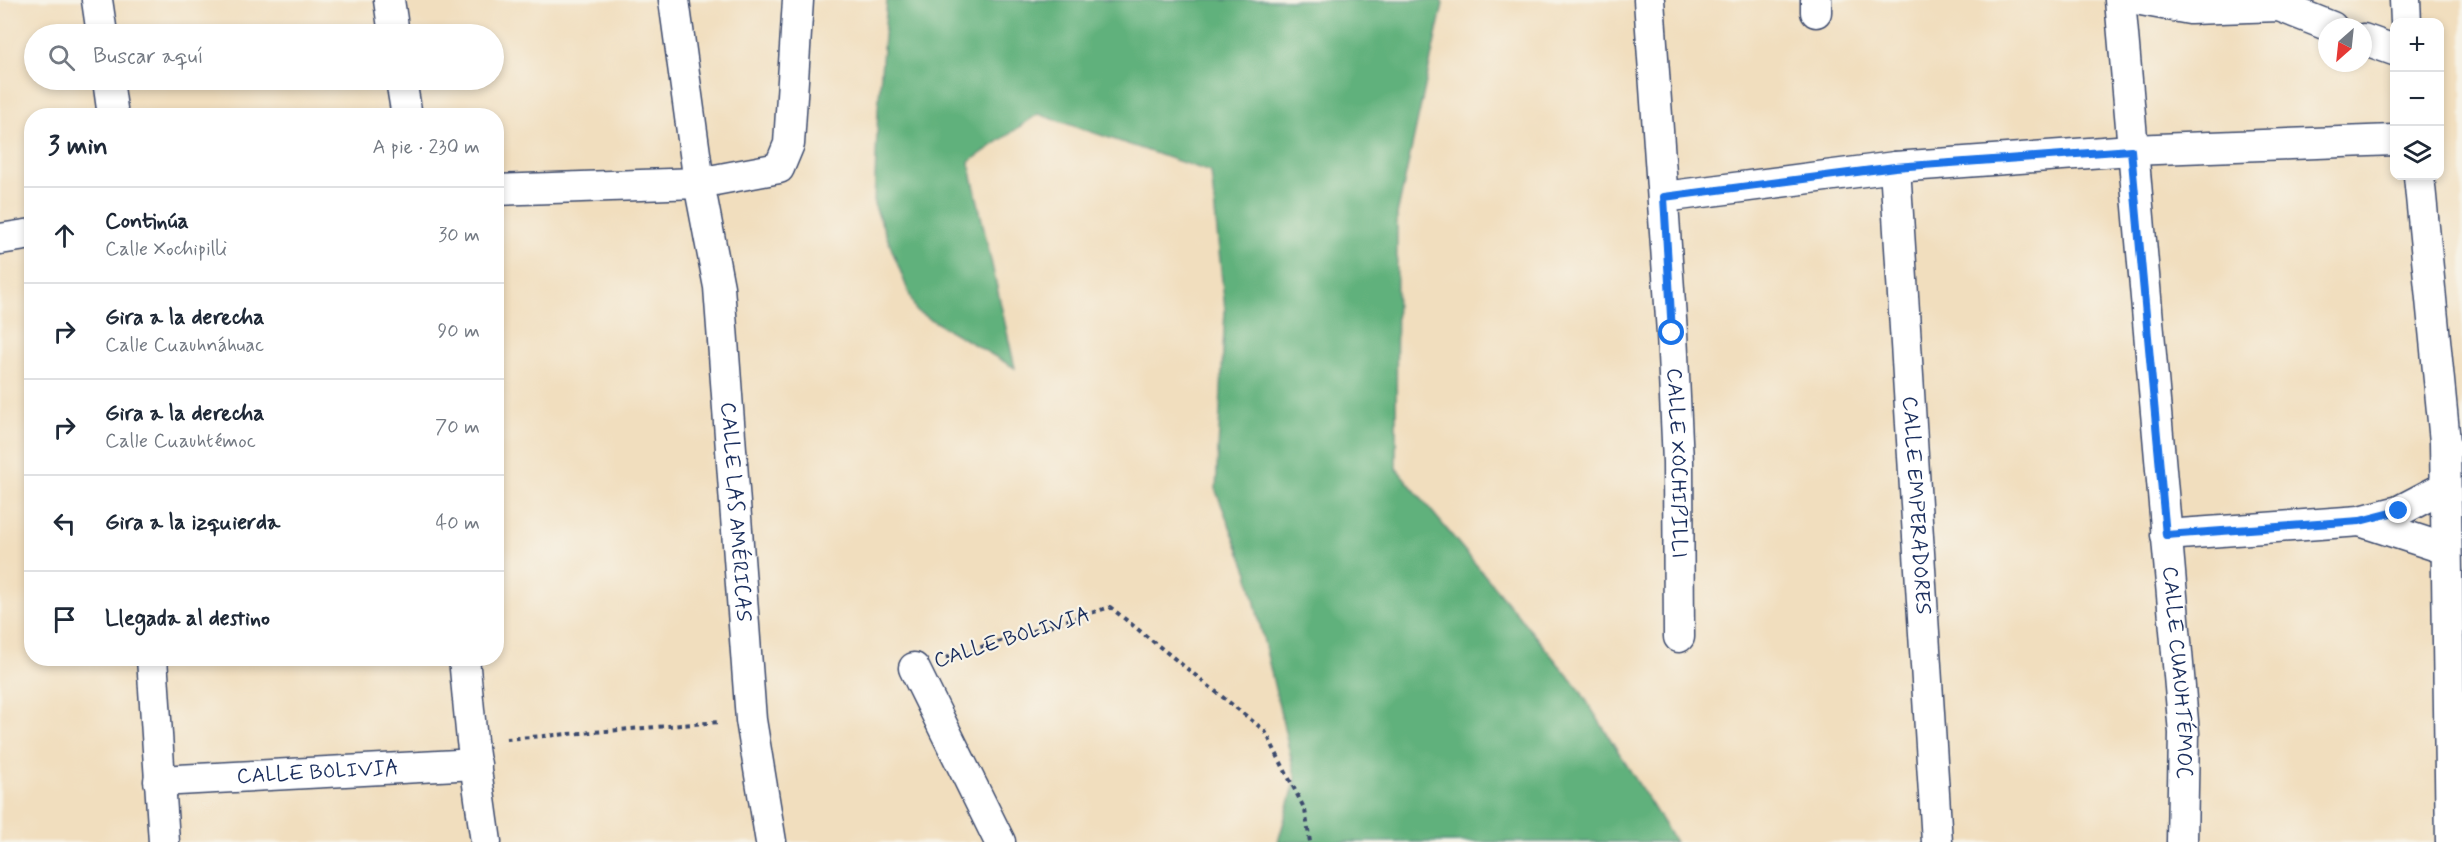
<!DOCTYPE html>
<html lang="es">
<meta charset="utf-8">
<style>
:root{--surface:#fff;--page:#f2f2f3;--text:#1f2937;--muted:#747a83;--line:#e0e1e3}
body{margin:0;font-family:Mynerve,sans-serif;background:var(--page);color:var(--text)}
.controls{position:absolute;right:18px;top:18px;display:grid;overflow:hidden;border-radius:12px;box-shadow:0 3px 9px #0003}
.controls button{width:54px;height:54px;display:grid;place-items:center;padding:0;border:0;border-bottom:2px solid var(--line);background:var(--surface);color:var(--text);font:30px sans-serif}
.compass{position:absolute;left:2318px;top:18px;width:54px;height:54px;border-radius:50%;background:var(--surface);box-shadow:0 3px 9px #0003;rotate:207deg}
.stop{position:absolute;width:18px;height:18px;margin:-14px;border:4px solid #1a73e8;border-radius:50%;background:#fff}
.stop.end{background:#1a73e8;border-color:#fff;box-shadow:0 2px 6px #0008}
.list{margin:0;padding:0;list-style:none}
h2{display:flex;justify-content:space-between;align-items:center;height:78px;margin:0;padding:0 24px;font-size:26px}
h2 small{font-size:20px;font-weight:400;color:var(--muted)}
.list li{display:grid;grid-template-columns:39px 1fr auto;gap:18px;align-items:center;box-sizing:border-box;height:96px;padding:0 24px;border-top:2px solid var(--line)}
.list b{display:block;font-size:22px;white-space:nowrap}
.list p{margin:0;font-size:20px;white-space:nowrap;color:var(--muted)}
.list em{font-size:20px;font-style:normal;color:var(--muted)}
.icon{flex:none;width:33px;height:33px;fill:none;stroke:currentColor;stroke-width:2;stroke-linecap:round;stroke-linejoin:round}
.map{position:relative;flex:none;width:2462px;height:842px;overflow:hidden}
.search{position:absolute;background:var(--surface);box-shadow:0 3px 9px #0003;left:24px;top:24px;width:480px;height:66px;display:flex;align-items:center;gap:15px;box-sizing:border-box;padding:0 21px;border-radius:33px;color:var(--muted);font-size:22px}
.panel{position:absolute;background:var(--surface);box-shadow:0 3px 9px #0003;left:24px;top:108px;width:480px;height:558px;border-radius:24px}
.map>svg:first-child{display:block}
.forest{fill:#61b17c;stroke:#3e706d;stroke-width:1.5}
.lines{fill:none;stroke-linecap:round;stroke-linejoin:round}
.street-casing{stroke:#3b496c;stroke-width:33}
.path{stroke:#3b496c;stroke-width:4;stroke-dasharray:4.5 4.5;stroke-linecap:butt}
.street{stroke:#fff;stroke-width:30}
.route{stroke:#1a73e8;stroke-width:8}
.labels{text-anchor:middle;dominant-baseline:central;stroke-width:4.5;stroke-linejoin:round;paint-order:stroke}
.street-label{font-size:21px;fill:#1b2f5e;stroke:#f7f3e8}
</style>
<div class="map">
<svg width="2462" height="842" viewBox="0 0 2462 842">
<rect width="100%" height="100%" fill="#f7f3e8"/>
<filter id="ink" filterUnits="userSpaceOnUse"><feTurbulence type="fractalNoise" baseFrequency=".0167" numOctaves="2"/><feDisplacementMap in="SourceGraphic" scale="12" xChannelSelector="R" yChannelSelector="G"/><feConvolveMatrix kernelMatrix="1 2 1 2 8 2 1 2 1" color-interpolation-filters="sRGB"/></filter>
<filter id="wash" filterUnits="userSpaceOnUse"><feTurbulence type="fractalNoise" baseFrequency=".008" numOctaves="4" result="noise"/><feDisplacementMap in="SourceGraphic" scale="24" xChannelSelector="R" yChannelSelector="G"/><feGaussianBlur stdDeviation="1.35" result="paint"/><feColorMatrix in="noise" values="0 0 0 0 0 0 0 0 0 0 0 0 0 0 0 0 0 1.4 0 .05"/><feComposite in="paint" operator="in"/></filter>
<g filter="url(#wash)">
<rect width="100%" height="100%" fill="#f1debe"/>
<path class="forest" d="M887 0H1441L1443 4 1397 215 1396 468 1579 689 1675 842H1278L1296 779 1248 573 1216 491 1225 310 1211 172 1038 114 969 162 1015 368 916 311 874 204 878 109Z"/>
</g>
<g filter="url(#ink)">
<g class="lines">
<g class="street-casing">
<g id="street">
<path d="M97 0 102 34"/>
<path d="M389 0 394 34"/>
<path id="s1" d="M674 0 699 183 719 287 751 720 771 842"/>
<path id="s2" d="M1649 0 1672 333 1678 462 1679 637"/>
<path d="M1816 0V12"/>
<path id="s3" d="M2120 0 2184 733 2182 842"/>
<path d="M2141 0 2190 9 2279 6 2332 27"/>
<path d="M2405 0 2406 22"/>
<path d="M2363 39 2394 50"/>
<path d="M108 80 113 116"/>
<path d="M401 80 407 116"/>
<path id="s4" d="M1895 167 1937 842"/>
<path d="M2419 176 2445 442 2451 842"/>
<path d="M496 190 699 183 779 168 789 144 798 0"/>
<path d="M1664 197 1895 167 2131 150 2394 140"/>
<path d="M0 239 32 234"/>
<path d="M2360 521 2446 549"/>
<path d="M2166 535 2360 521 2399 511 2445 487"/>
<path d="M152 658 164 842"/>
<path d="M464 658 472 741 486 842"/>
<path d="M914 668 1000 842"/>
<path id="s5" d="M159 781 476 764"/>
</g>
</g>
<g class="path">
<path d="M946 658 1110 607 1265 731 1305 810 1310 842"/>
<path d="M506 739 719 722"/>
</g>
<use href="#street" class="street"/>
</g>
</g>
<g class="lines" filter="url(#ink)">
<path class="route" d="M1672 333 1664 197 1895 167 2131 150 2166 535 2360 521 2399 511"/>
</g>
<g class="labels">
<g class="street-label">
<text stroke="none"><textPath href="#s2" startOffset="464">CALLE XOCHIPILLI</textPath></text>
<text stroke="none"><textPath href="#s4" startOffset="339">CALLE EMPERADORES</textPath></text>
<text stroke="none"><textPath href="#s1" startOffset="516">CALLE LAS AMÉRICAS</textPath></text>
<text transform="translate(1012 638) rotate(-17)">CALLE BOLIVIA</text>
<text stroke="none"><textPath href="#s3" startOffset="675">CALLE CUAUHTÉMOC</textPath></text>
<text stroke="none"><textPath href="#s5" startOffset="159">CALLE BOLIVIA</textPath></text>
</g>
</g>
</svg>
<div class="controls">
<button>+</button>
<button>−</button>
<button><svg class="icon" aria-label="layers" viewBox="0 0 24 24"><path d="M12 4l9 5-9 5-9-5zM3 14l9 5 9-5"/></svg></button>
</div>
<svg class="compass" viewBox="-18 -18 36 36"><path d="M0-13l5 13h-10z" fill="#e53935"/><path d="M0 13l5-13h-10z" fill="#747a83"/></svg>
<div class="stop" style="left:1672px;top:333px"></div>
<div class="stop end" style="left:2399px;top:511px"></div>
<div class="search"><svg class="icon" aria-label="search" viewBox="0 0 24 24"><circle cx="10" cy="10" r="6"/><path d="M15 15l6 6"/></svg>Buscar aquí</div>
<section class="panel">
<h2>3 min<small>A pie · 230 m</small></h2>
<ul class="list">
<li><svg class="icon" aria-label="ahead" viewBox="0 0 24 24"><path d="M12 20V5M6 11l6-6 6 6"/></svg><div><b>Continúa</b><p>Calle Xochipilli</p></div><em>30 m</em></li>
<li><svg class="icon" aria-label="right" viewBox="0 0 24 24"><path d="M7 20v-9h11M14 6l5 5-5 5"/></svg><div><b>Gira a la derecha</b><p>Calle Cuauhnáhuac</p></div><em>90 m</em></li>
<li><svg class="icon" aria-label="right" viewBox="0 0 24 24"><path d="M7 20v-9h11M14 6l5 5-5 5"/></svg><div><b>Gira a la derecha</b><p>Calle Cuauhtémoc</p></div><em>70 m</em></li>
<li><svg class="icon" aria-label="left" viewBox="0 0 24 24"><path d="M17 20v-9H6M10 6l-5 5 5 5"/></svg><div><b>Gira a la izquierda</b></div><em>40 m</em></li>
<li><svg class="icon" aria-label="arrive" viewBox="0 0 24 24"><path d="M6 21V4h12l-3 4 3 4H6"/></svg><div><b>Llegada al destino</b></div></li>
</ul>
</section>
</div>
